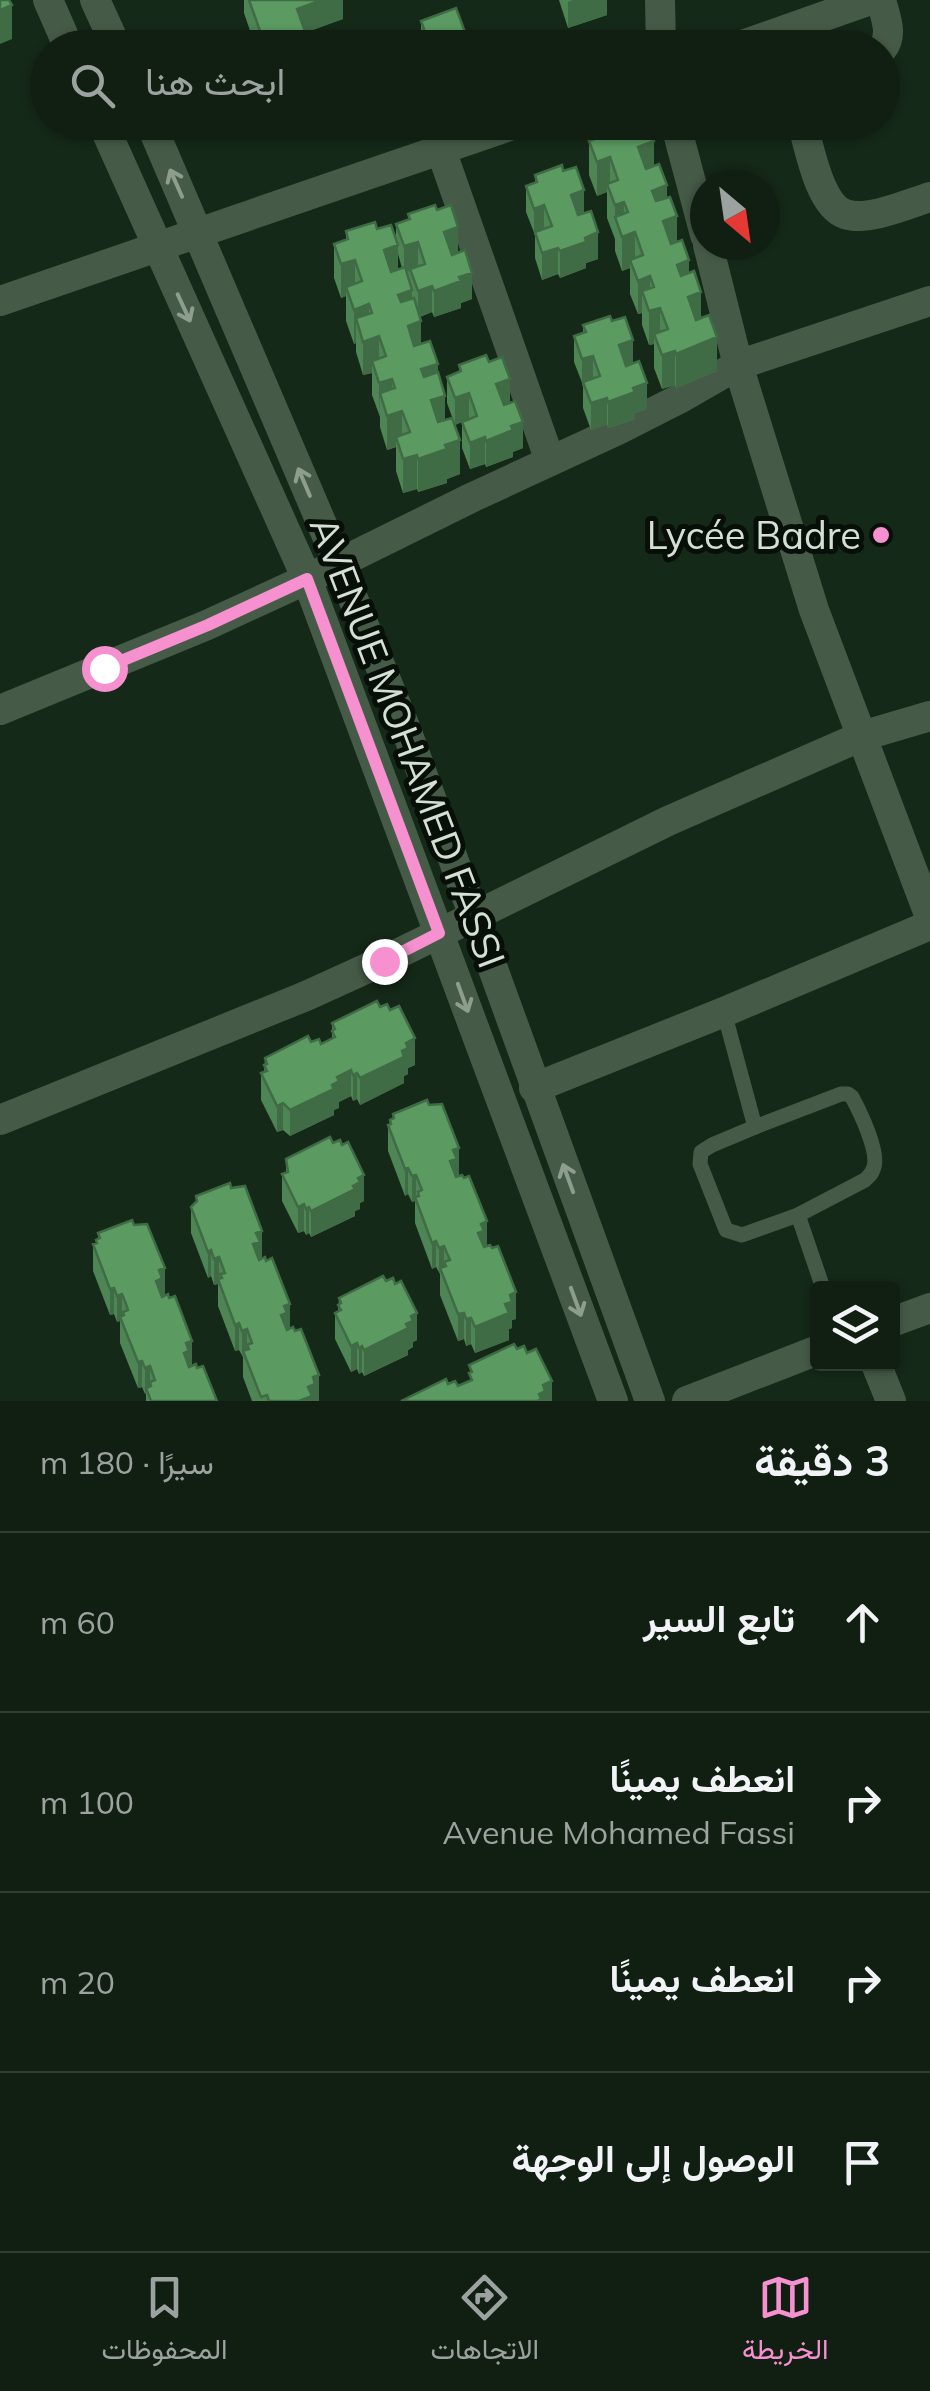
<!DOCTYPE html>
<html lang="ar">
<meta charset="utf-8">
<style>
:root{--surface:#101f12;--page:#1e2c20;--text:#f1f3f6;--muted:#9ca29f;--line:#303d32;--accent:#f690cf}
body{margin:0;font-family:Mulish,Vazirmatn,sans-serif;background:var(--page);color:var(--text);direction:rtl}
.controls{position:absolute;right:30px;bottom:30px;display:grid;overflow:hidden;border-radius:10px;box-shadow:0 2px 8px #0004}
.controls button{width:90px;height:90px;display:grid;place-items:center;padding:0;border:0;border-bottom:2px solid var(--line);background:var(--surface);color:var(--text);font:50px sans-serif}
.compass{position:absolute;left:690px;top:170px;width:90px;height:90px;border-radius:50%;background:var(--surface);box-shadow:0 2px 8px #0004;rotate:151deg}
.stop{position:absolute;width:30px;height:30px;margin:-22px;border:8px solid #f690cf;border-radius:50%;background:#fff}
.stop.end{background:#f690cf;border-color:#fff;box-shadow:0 2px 10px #0008}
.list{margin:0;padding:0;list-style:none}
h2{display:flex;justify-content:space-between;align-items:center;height:130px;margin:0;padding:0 40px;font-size:42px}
h2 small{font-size:32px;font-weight:400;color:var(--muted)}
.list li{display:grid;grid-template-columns:65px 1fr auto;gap:30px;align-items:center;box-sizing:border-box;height:180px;padding:0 40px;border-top:2px solid var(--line)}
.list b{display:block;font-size:38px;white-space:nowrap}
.list p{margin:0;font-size:32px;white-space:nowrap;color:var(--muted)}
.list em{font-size:32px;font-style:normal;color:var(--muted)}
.icon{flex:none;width:55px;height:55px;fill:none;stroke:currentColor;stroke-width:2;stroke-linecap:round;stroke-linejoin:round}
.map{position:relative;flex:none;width:930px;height:1401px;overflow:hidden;direction:ltr}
.search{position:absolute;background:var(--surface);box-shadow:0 2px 8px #0004;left:30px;right:30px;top:30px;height:110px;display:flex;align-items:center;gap:25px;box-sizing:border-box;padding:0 35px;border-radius:55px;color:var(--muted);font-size:38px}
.sheet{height:850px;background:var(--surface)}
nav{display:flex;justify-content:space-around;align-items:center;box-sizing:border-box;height:140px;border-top:2px solid var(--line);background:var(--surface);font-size:28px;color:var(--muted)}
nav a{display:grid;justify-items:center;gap:5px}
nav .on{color:var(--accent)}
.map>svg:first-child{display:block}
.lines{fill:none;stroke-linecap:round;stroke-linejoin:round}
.service{stroke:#465b47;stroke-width:15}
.minor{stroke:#465b47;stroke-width:30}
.wall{fill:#4e8554;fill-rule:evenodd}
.shaded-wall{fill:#406c45}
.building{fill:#5b9b62;stroke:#406c45;stroke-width:2.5}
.oneway{stroke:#8d9e8e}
.route{stroke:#f690cf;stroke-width:12}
.poi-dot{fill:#f690cf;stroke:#070f08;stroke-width:4}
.labels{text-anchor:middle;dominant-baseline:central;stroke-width:10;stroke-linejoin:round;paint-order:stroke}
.poi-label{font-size:38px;fill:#d4e0d4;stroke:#070f08;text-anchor:end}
.street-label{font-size:38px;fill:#d4e0d4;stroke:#070f08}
</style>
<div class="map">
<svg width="930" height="1401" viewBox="0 0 930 1401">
<rect width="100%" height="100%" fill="#152918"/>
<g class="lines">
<g class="service">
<path d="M724 1012 755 1127"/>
<path d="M841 1094H848L852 1097C860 1112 879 1151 874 1167 872 1174 870 1175 865 1180L798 1215 742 1235 726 1230 700 1164 701 1152 712 1145 755 1127Z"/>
<path d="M798 1215 823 1288"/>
</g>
<g class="minor">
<path d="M48 0 69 48"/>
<path d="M95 0 117 48"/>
<path d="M660 0 661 48"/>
<path d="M881 0C885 16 894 35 882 49"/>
<path d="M734 48 870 0"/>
<path d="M102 122 307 579 613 1401"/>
<path d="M150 122 339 564 407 732 650 1401"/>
<path d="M675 122 705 235"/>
<path d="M802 122C809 146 819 205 845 214 867 222 908 204 930 197"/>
<path d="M441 150 550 461"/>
<path d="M708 245 738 365 814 610 930 917"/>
<path d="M0 301 521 122"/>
<path d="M0 710 207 625 307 579 473 497 618 430 679 399 738 365 930 301"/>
<path d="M534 1088 724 1012 930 925"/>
<path d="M0 1120 306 996 383 961 668 821 862 736 930 716"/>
<path d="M892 1322 930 1308"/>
<path d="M876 1364 891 1401"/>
<path d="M687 1401 818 1350"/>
</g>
</g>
<g class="wall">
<path d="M244 0H343V19L305 32 311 48H256L244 13Z"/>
<path d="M559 0H607V15L568 28Z"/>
<path d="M421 21 469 48H425L421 39Z"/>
<path d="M600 128 654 166 667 198 677 242 689 273 717 371 676 388 675 385 662 389 654 368V344L649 345 642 325V313L638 314 630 294V268L622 271 615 251V239L607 218V192L597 196 589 175V141L600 137Z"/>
<path d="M535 175 584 213 598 259 586 263V268L560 278 558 274 542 280 535 258V235L526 212V186L535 182Z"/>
<path d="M408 214 458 253 472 299 461 303V308L434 317 432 312 420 317 421 344 438 373 445 420 460 474 447 479V483L418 492 417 489 403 493 396 471V447L387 450 380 427V417L372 395V373L363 375 356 352V343L354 344 346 321V296L341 298 334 278V244L346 240V231L377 229 396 241V224L408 220ZM398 254 402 268 398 269Z"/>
<path d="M583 325 633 364 647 409 635 413V419L608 428 607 424 591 430 583 408V385L574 362V336L583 332Z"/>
<path d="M459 365 510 402 523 448 513 452V457L486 467 485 464 470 469 462 448V422L455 425 447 403V377L459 372Z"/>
<path d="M332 1023 415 1065 408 1068V1074L404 1076V1083L360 1105 357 1099 353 1101 351 1096 339 1102V1108L334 1110V1115L290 1136 283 1130 277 1132 261 1100V1073L264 1072 265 1058 321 1044 332 1039Z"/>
<path d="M393 1114 459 1174 457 1177 516 1319 512 1320V1328L509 1329V1340L475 1353 471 1344 466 1346 464 1339 458 1341 440 1295V1274L436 1267 432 1269 415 1223V1201L412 1202 408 1194 405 1196 388 1151V1125L390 1124V1120L393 1119Z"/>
<path d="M286 1159 364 1201 360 1203V1209L355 1211V1216L311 1237 309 1233 306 1235 304 1231 298 1233 282 1201V1174L286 1173Z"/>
<path d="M196 1196 262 1257 260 1258 319 1401H252L243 1377V1357L239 1350 235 1351 218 1306V1284L214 1285 211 1276 208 1278 191 1233V1207L196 1202Z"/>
<path d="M98 1233 165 1294 162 1297 192 1366 217 1401H146V1394H145L142 1387 138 1388 120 1343V1321L117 1322 114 1314 110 1315 93 1271V1244H96V1240L98 1239Z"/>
<path d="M339 1298 417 1340 413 1342V1347L408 1350V1355L364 1376 362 1372 359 1374 357 1369 351 1372 335 1339V1313L338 1312Z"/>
</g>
<g class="shaded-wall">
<path d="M322 0H343V19L297 36V9Z"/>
<path d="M573 0H607V15L568 28V2Z"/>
<path d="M12 5V39L0 44V10Z"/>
<path d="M654 141V174L638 180V147Z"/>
<path d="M610 157V191L607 184V192L597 196V162Z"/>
<path d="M667 185V219L652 224V191Z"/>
<path d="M584 190V216L571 221V195Z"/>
<path d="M624 202V236L615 217V239V205Z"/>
<path d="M544 205V232L534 235V209Z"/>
<path d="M677 216V250L663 255V221Z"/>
<path d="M458 227V253L444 258V232Z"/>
<path d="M598 232V259L586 263V268L560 278V251L585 238Z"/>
<path d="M635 232V266L630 260V268L622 271V237Z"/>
<path d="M418 242V268L404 273V246Z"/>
<path d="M398 245V279L384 284V250Z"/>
<path d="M558 248V274L542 280V253Z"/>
<path d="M355 260V293L346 287V296L341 298V264Z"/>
<path d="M689 260V294L677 265Z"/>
<path d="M472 273V299L461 303V308L434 317V291L459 277Z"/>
<path d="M650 276V310L642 291V313L638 314V281Z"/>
<path d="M432 286V312L418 317V291Z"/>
<path d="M412 290V324L398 328V295Z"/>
<path d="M701 292V326L688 330V297Z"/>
<path d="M369 304V338L356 318V343L354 344V310Z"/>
<path d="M660 308V342L654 334V344L649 345V311Z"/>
<path d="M421 321V355L408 360V326Z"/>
<path d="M379 336V370L372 361V373L363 375V342Z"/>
<path d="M717 337V371L676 388V354Z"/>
<path d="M633 340V366L619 371V345Z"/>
<path d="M675 351V385L662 389V355Z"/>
<path d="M593 356V382L582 386V359Z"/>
<path d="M438 364V397L421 403V369Z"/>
<path d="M392 379V413L380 393 379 417V383Z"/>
<path d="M510 379V405L496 410V384Z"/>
<path d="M647 383V409L635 413V419L608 428V402L633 388Z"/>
<path d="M469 393V419L455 425V398Z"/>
<path d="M445 396V429L431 434V400Z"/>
<path d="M607 398V424L591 430V403Z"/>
<path d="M402 411V444L396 437V447L387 450V416Z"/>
<path d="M523 422V448L513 452V457L486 467V441L511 426Z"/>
<path d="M485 437V464L470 469V443Z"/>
<path d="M460 440V474L447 479V483L418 492V459Z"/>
<path d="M417 455V489L403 493V459Z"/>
<path d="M415 1038V1065L408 1068V1074L404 1076V1083L360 1105V1078L402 1051 406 1043Z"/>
<path d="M351 1070V1096L339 1102V1108L334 1110V1115L290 1136V1110L332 1085 337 1077Z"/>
<path d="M357 1073V1099L353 1101V1075Z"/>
<path d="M283 1103V1130L277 1132V1106Z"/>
<path d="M459 1148V1174L457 1175V1185L450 1161 453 1150Z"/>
<path d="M408 1168V1194L405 1196V1169Z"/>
<path d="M364 1175V1201L360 1203V1209L355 1211V1216L311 1237V1211Z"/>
<path d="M416 1175V1201L415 1197V1201L412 1202V1176Z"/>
<path d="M304 1204V1231L298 1233V1207Z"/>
<path d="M309 1207V1233L306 1235V1209Z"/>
<path d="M487 1221V1248L484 1249 478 1233 481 1224Z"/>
<path d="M262 1231V1257L260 1258 253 1244 256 1233Z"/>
<path d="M436 1241V1267L432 1269V1243Z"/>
<path d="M444 1246V1273L440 1268 439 1274V1248Z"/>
<path d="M211 1250V1276L208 1278V1252Z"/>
<path d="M219 1257V1283L218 1279V1284L214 1285V1259Z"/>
<path d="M165 1268V1294L162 1295V1305L156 1281 159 1270Z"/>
<path d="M114 1288V1314L110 1315V1289Z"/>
<path d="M516 1292V1319L512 1320V1328L509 1329V1340L475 1353V1327L505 1304 510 1295Z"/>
<path d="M122 1294V1321L120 1317V1321L117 1322V1296Z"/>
<path d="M290 1304V1330L287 1331 281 1315 284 1306Z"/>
<path d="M417 1313V1340L413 1342V1347L408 1350V1355L364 1376V1350L406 1324 411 1316Z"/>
<path d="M464 1313V1339L458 1341V1314Z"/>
<path d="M471 1318V1344L466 1346V1319Z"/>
<path d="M239 1323V1350L235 1351V1325Z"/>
<path d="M247 1329V1355L243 1351 242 1357V1331Z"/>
<path d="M192 1341V1368L189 1369 184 1353 186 1343Z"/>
<path d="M357 1343V1369L351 1372V1346Z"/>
<path d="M362 1346V1372L359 1374V1348Z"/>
<path d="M142 1361V1387L138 1388V1362Z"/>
<path d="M150 1366V1393L146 1388V1394H145V1368Z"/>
<path d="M319 1375V1401H299L313 1377Z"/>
<path d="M552 1381V1401H537L543 1385Z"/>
</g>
<g class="building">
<path d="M0 0H9L12 5 0 10Z"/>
<path d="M249 0H322L297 9 311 48H266Z"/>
<path d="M456 8 469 43 457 48H431L421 21Z"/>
<path d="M615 122H630L631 125 638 122H647L654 141 638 147 646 169 659 164 667 185 652 191 656 201 670 197 677 216 663 221 671 244 682 240 689 260 677 265 681 276 694 271 701 292 688 297 696 320 709 315 717 337 676 354 675 351 662 355 654 334 668 329 660 308 649 311 642 291 654 287 650 276 638 281 630 260 643 255 635 232 622 237 615 217 628 212 624 202 615 205 607 184 618 180 610 157 597 162 589 141 603 136 600 128Z"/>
<path d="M562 165 563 171 576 167 584 190 571 195 578 215 591 211 598 232 585 238 586 242 560 251 558 248 542 253 535 232 552 226 544 205 534 209 526 186 537 182 535 175Z"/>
<path d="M435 205 437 210 451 205 458 227 444 232 452 255 465 250 472 273 459 277 461 281 434 291 432 286 418 291 410 269 425 264 418 242 404 246 396 224 410 219 408 214Z"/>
<path d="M375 222 377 229 391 225 398 245 384 250 391 272 405 267 412 290 398 295 401 302 414 298 421 321 408 326 414 346 430 341 438 364 421 369 424 377 438 372 445 396 431 400 438 422 452 418 460 440 445 445 447 449 418 459 417 455 403 459 396 437 410 432 402 411 387 416 380 393 395 388 392 379 379 383 372 361 386 356 379 336 363 342 356 318 372 313 369 304 354 310 346 287 362 281 355 260 341 264 334 244 348 239 346 231Z"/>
<path d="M610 316 612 321 625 317 633 340 619 345 626 366 639 361 647 383 633 388 635 392 608 402 607 398 591 403 583 382 600 376 593 356 582 359 574 336 586 332 583 325Z"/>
<path d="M486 355 489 362 502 357 510 379 496 384 504 405 515 401 523 422 511 426 513 430 486 441 485 437 470 443 462 422 477 416 469 393 455 398 447 377 461 371 459 365Z"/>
<path d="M377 1001 380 1007 387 1004 390 1010 399 1006 415 1038 406 1043 408 1048 402 1051 404 1057 360 1078 357 1073 353 1075 351 1070 337 1077 339 1081 332 1085 334 1089 290 1110 283 1103 277 1106 261 1073 267 1071 264 1065 267 1064 265 1058 308 1036 311 1042 319 1039 321 1044 335 1037 332 1031 335 1029 332 1023Z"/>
<path d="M427 1100 429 1105 442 1104 459 1148 453 1150 457 1159 450 1161 456 1177 462 1175 464 1178 469 1176 487 1221 481 1224 484 1231 478 1233 484 1247 490 1245 492 1248 498 1246 516 1292 510 1295 512 1302 505 1304 509 1313 475 1327 471 1318 466 1319 464 1313 458 1314 440 1268 446 1266 444 1262 450 1260 444 1246 439 1248 436 1241 432 1243 415 1197 419 1196 418 1192 422 1190 416 1175 412 1176 408 1168 405 1169 388 1125 391 1124 390 1120 394 1118 393 1114Z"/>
<path d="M330 1137 333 1143 340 1140 342 1145 348 1142 364 1175 358 1178 360 1182 353 1186 355 1189 311 1211 309 1207 306 1209 304 1204 298 1207 282 1174 288 1172 286 1159Z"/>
<path d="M230 1183 231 1188 245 1186 262 1231 256 1233 260 1242 253 1244 259 1260 265 1257 266 1261 272 1258 290 1304 284 1306 287 1313 281 1315 287 1330 293 1327 295 1331 301 1329 319 1375 313 1377 315 1384 308 1387 312 1396 299 1401H269L267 1395 261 1397 243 1351 249 1349 247 1345 252 1343 247 1329 242 1331 239 1323 235 1325 218 1279 222 1278 220 1274 225 1273 219 1257 214 1259 211 1250 208 1252 191 1207 197 1201 196 1196Z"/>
<path d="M132 1220 134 1225 147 1224 165 1268 159 1270 162 1278 156 1281 162 1297 168 1294 169 1298 175 1296 192 1341 186 1343 189 1351 184 1353 189 1367 196 1364 197 1368 203 1366 217 1401H151L146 1388 151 1386 150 1382 155 1380 150 1366 145 1368 142 1361 138 1362 120 1317 124 1315 123 1312 128 1310 126 1304 122 1294 117 1296 114 1288 110 1289 93 1244 97 1243 96 1240 100 1238 98 1233Z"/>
<path d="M383 1276 386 1281 393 1278 395 1284 401 1281 417 1313 411 1316 413 1321 406 1324 408 1328 364 1350 362 1346 359 1348 357 1343 351 1346 335 1313 341 1310 338 1305 341 1303 339 1298Z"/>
<path d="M514 1344 517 1349 524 1346 527 1353 536 1349 552 1381 543 1385 545 1391 539 1394 541 1399 537 1401H401L446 1379 448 1384 455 1381 458 1386 472 1380 469 1373 472 1372 469 1365Z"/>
</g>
<defs><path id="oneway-shaft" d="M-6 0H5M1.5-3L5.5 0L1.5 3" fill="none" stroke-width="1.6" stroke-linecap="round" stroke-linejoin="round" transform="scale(2.5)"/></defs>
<g class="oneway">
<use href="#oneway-shaft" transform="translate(176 183) rotate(-114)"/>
<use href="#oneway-shaft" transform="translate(184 308) rotate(65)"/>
<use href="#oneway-shaft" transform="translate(304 482) rotate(-113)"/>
<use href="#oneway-shaft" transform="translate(463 998) rotate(70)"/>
<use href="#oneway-shaft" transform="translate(568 1178) rotate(-110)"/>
<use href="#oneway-shaft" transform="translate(576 1302) rotate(70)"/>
</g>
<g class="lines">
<path class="route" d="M104 668 208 625 307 579 439 933 384 961"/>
</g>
<circle class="poi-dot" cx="881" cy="535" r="10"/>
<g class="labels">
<g class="poi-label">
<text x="861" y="535">Lycée Badre</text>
</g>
<g class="street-label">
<text transform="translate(408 742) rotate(69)">AVENUE MOHAMED FASSI</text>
</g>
</g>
</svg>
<div class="controls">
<button><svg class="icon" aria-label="layers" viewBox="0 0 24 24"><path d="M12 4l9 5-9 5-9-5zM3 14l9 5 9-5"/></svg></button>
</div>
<svg class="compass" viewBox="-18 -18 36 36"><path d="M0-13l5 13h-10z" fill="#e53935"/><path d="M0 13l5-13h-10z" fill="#9ca29f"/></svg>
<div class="stop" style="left:104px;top:668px"></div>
<div class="stop end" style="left:384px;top:961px"></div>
<div class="search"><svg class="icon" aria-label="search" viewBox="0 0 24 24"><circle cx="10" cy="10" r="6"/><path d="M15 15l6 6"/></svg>ابحث هنا</div>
</div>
<section class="sheet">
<h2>3 دقيقة<small>سيرًا · 180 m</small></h2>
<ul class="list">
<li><svg class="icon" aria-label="ahead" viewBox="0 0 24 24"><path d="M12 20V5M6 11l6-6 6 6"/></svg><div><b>تابع السير</b></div><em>60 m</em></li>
<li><svg class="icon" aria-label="right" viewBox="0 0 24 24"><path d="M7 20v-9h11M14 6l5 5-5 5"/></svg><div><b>انعطف يمينًا</b><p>Avenue Mohamed Fassi</p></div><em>100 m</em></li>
<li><svg class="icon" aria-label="right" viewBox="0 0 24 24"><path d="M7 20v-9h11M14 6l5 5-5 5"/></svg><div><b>انعطف يمينًا</b></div><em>20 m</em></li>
<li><svg class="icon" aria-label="arrive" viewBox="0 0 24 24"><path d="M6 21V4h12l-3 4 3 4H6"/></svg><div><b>الوصول إلى الوجهة</b></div></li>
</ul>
</section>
<nav>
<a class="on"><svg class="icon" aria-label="map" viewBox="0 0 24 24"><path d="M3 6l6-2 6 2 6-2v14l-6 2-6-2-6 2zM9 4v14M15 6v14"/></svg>الخريطة</a>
<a><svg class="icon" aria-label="directions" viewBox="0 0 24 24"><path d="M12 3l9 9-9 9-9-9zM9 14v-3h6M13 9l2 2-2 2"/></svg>الاتجاهات</a>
<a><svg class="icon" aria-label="saved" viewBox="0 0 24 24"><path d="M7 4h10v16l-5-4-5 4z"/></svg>المحفوظات</a>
</nav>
